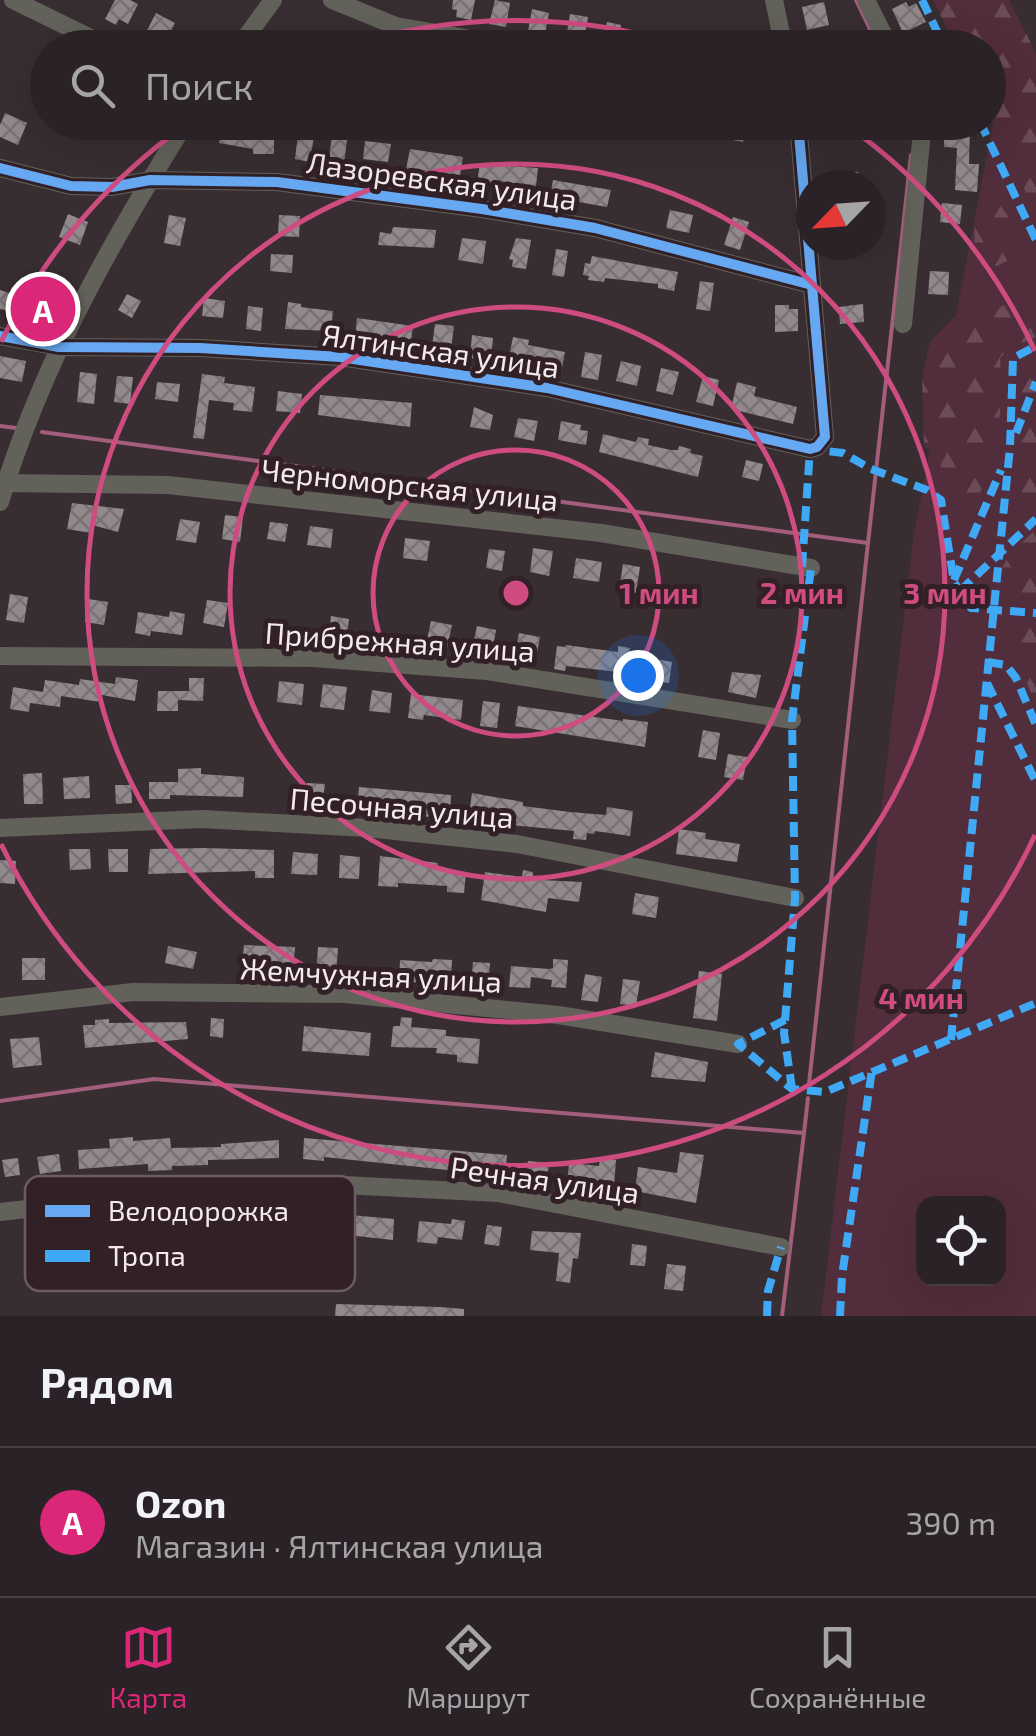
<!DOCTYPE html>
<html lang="ru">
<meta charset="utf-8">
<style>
:root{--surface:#2a2226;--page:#322a2e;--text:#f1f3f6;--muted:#a5a4a7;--line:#463f43;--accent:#db2777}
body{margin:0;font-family:"Exo 2",sans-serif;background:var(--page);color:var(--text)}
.controls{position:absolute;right:30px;bottom:30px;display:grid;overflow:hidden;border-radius:20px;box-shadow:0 10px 40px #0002}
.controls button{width:90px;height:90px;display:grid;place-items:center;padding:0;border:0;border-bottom:2px solid var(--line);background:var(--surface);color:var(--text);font:50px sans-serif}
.compass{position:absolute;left:796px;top:170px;width:90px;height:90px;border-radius:50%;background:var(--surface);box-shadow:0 10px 40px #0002;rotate:245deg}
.you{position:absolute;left:638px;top:675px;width:35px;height:35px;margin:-25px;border:8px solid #fff;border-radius:50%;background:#1a73e8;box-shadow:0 0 0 15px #1a73e833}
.badge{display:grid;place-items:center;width:65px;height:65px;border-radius:50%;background:var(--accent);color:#fff;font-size:32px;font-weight:700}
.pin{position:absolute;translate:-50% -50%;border:5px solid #fff;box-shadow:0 2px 10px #0006}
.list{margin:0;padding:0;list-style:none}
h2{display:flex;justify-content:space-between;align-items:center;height:130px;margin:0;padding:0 40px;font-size:42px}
h2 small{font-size:32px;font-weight:400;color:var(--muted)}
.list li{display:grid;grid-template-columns:65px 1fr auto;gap:30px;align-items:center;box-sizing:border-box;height:150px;padding:0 40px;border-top:2px solid var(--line)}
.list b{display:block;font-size:38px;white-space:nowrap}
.list p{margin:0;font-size:32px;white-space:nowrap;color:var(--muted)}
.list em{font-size:32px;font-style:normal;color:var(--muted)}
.icon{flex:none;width:55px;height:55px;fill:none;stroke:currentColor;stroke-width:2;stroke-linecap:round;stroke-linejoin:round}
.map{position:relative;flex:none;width:1036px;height:1316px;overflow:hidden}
.search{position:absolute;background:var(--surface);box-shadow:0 10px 40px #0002;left:30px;right:30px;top:30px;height:110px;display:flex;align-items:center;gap:25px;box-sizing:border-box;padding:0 35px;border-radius:55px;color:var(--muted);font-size:38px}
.sheet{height:280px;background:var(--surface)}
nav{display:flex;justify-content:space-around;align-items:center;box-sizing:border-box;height:140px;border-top:2px solid var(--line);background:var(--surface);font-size:28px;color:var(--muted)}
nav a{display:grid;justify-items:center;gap:5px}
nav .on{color:var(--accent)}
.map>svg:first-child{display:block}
.green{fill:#522d3c;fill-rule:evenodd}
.forest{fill:url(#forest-firs)}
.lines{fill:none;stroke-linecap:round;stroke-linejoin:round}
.stream{stroke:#a25e7b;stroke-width:4}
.building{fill:url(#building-cross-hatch)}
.minor{stroke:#62625b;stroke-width:18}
.quiet{stroke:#3fa9f5;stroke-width:8;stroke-dasharray:15 8;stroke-linecap:butt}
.cycleway-casing{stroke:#322027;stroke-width:16}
.cycleway{stroke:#66a8f1;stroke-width:10}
.ring{fill:none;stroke:#cf4c80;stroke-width:5}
.labels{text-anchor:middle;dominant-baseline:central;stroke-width:10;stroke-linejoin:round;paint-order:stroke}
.street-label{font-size:30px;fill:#f5e9ed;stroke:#322027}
.key{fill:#322027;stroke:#6c5c62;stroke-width:2.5}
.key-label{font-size:28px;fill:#f5e9ed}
.centre{fill:#cf4c80;stroke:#322027;stroke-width:5}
.ring-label{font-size:30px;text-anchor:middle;font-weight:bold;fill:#cf4c80;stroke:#322027;stroke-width:10;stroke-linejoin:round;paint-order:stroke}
</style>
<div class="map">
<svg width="1036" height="1316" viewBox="0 0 1036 1316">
<defs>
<pattern id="forest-firs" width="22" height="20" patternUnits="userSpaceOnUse" patternTransform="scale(2.5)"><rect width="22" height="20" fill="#522d3c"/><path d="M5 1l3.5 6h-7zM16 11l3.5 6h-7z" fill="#6c4b58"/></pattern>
<pattern id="building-cross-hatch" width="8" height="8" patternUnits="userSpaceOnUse" patternTransform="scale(2.5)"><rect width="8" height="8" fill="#92898d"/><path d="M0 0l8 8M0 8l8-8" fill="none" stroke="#797274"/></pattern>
</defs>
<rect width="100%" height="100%" fill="#382e32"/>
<path class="green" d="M993 123 1036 212V1316H821L914 533ZM924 1204H998V1278H924Z"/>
<g class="forest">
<path d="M933 0H1009L1036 53V214L989 115 988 48 956 47Z"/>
<path d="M999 204 1010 219 1019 255 997 266 982 265C971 250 973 224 981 207Z"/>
<path d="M1036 297V337L1009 349 1000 358C1003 395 1001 503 955 512L949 501 940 463 924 445 922 376 930 342 953 318 985 313 1020 299Z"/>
<path d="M1036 351V510C1027 515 1018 519 1009 513L1020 367Z"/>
<path d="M1036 529V614C1028 613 1019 614 1012 610 995 600 997 571 1008 558 1016 548 1027 538 1036 529Z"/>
<path d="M1036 623V706L1017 658 1019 633 1028 625Z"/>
</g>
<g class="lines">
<g class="stream">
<path d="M856 0 879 48"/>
<path d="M0 426 16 428"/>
<path d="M42 432 868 543 809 1084"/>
<path d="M868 543 911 155"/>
<path d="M0 1101 154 1079 804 1133 782 1316"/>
<path d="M804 1133 808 1098"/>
</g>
</g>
<g class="building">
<path d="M115 0H130L138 4 128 24 119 19 116 25 105 19Z"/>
<path d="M453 0H475L471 20 456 17 457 10 452 9Z"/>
<path d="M495 0 510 3 506 27 489 24Z"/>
<path d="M824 2 829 25 807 30 802 7Z"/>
<path d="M906 2 909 7 916 3 926 22 903 33 892 9Z"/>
<path d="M532 9 549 13 545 34 528 31Z"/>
<path d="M156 13 175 23 165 43 156 38 154 44 143 38Z"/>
<path d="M570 14 588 17 585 35 567 32Z"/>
<path d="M607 22 621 25 618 43 603 41Z"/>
<path d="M643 32 659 35 656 48H640Z"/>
<path d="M5 113 27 123 18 145 0 137V125Z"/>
<path d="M223 122H241L239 137H274V154H253V149L219 143Z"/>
<path d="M731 122H747L743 142 728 139Z"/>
<path d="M944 128H970L969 164H979L977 192 955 190 957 148 944 147Z"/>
<path d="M298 134 314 136 310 162 295 159Z"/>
<path d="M332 137 347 140 344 164 328 162Z"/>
<path d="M365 141 391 144 388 162 363 159Z"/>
<path d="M410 149 463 157 460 175 421 170 420 177 405 174Z"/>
<path d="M480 164 538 168 536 186 498 181V185L477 182Z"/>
<path d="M858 172 859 185H834L833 174Z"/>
<path d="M553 180 611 190 607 207 550 197Z"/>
<path d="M942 203 962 205 960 224 940 222Z"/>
<path d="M670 210 693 215 689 233 666 228Z"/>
<path d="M68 214 88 222 80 245 59 237Z"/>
<path d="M169 215 186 218 180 246 164 243Z"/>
<path d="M279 215 300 216 299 237 278 236Z"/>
<path d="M733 217 749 222 740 250 724 245Z"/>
<path d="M393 227 436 230 434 248 378 245 380 232 391 234Z"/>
<path d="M462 238 486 241 483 264 458 260Z"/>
<path d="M516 238 531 240 526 269 512 267 513 260 509 259Z"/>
<path d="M556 249 568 251 564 277 552 275Z"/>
<path d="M271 254 293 255 292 273 270 271Z"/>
<path d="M592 256 678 272 674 291 658 288V284L605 278 604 282 588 280 589 276 583 275 585 263 590 264Z"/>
<path d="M930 271 949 272 948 295 928 294Z"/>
<path d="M700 281 714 283 710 311 696 309Z"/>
<path d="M0 290 49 306 41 327 22 319 24 314 0 309Z"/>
<path d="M127 294 141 301 132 318 118 310Z"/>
<path d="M204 298 225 301 223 318 202 316Z"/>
<path d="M288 302 301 304V307L333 311 331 331 285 329Z"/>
<path d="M863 304 864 322 840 324 839 307Z"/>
<path d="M775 305H789V309H798V331L775 332Z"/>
<path d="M248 306 263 308 261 331 246 329Z"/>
<path d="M357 318 413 326 410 348 355 340Z"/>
<path d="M435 324 454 326 450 356 431 354Z"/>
<path d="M472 335 493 338 491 360 470 358Z"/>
<path d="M513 337 529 340 528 345 565 352 561 373 508 362Z"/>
<path d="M585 352 602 355 598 380 581 377Z"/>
<path d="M0 356 26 361 22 382 0 378Z"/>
<path d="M621 361 641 366 637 386 616 381Z"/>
<path d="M661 368 679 372 673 395 656 391Z"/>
<path d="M80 372 97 374 94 404 77 402Z"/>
<path d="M202 374 225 377 224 383 255 387 252 412 233 410 234 403 209 400 204 439 193 438Z"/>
<path d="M117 376 133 377 130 404 114 402Z"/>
<path d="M703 376 719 380 713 406 696 402Z"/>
<path d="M157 382 180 384 178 402 155 399Z"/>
<path d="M737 382 756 387 754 396 797 407 793 424 731 409Z"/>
<path d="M278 391 302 394 300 413 276 411Z"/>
<path d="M320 395 412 403 410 427 318 415Z"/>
<path d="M474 407 493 415 490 430 470 427Z"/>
<path d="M518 418 538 421 534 441 514 437Z"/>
<path d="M561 421 581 425 580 430 588 431 586 445 558 440Z"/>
<path d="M603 434 636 442 638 437 649 439 648 445 671 450H678L679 446 691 449 690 453 703 456 698 477 599 452Z"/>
<path d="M746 460 763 464 759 481 742 477Z"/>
<path d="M72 503 124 509 118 532 92 525 91 533 67 529Z"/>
<path d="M225 515 243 517 240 542 222 539Z"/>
<path d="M180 519 200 522 196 543 176 540Z"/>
<path d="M270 522 288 524 285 542 267 539Z"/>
<path d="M310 526 333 529 331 548 307 545Z"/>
<path d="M405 538 430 541 427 561 403 558Z"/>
<path d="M533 548 553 551 549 576 530 572Z"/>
<path d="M489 549 505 551 502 571 486 568Z"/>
<path d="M576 558 602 562 599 582 573 578Z"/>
<path d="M623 564 640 567 636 593 619 590Z"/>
<path d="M10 594 28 597 24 623 6 620Z"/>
<path d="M88 599 108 602 104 625 85 622Z"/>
<path d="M207 600 228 603 224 627 203 623Z"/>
<path d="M170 611 185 614 182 635 151 631 150 636 135 633 138 612 169 617Z"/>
<path d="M331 616 349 619 346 644 328 642Z"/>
<path d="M431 621 452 625 447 648 426 644Z"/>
<path d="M477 626 496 630 492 654 472 650Z"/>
<path d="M519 633 540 637 535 664 514 659Z"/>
<path d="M566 645 618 652V646L630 648 627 673 566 666 565 671 554 669 557 646 565 647Z"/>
<path d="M650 658 672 662 669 683 647 680Z"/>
<path d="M732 672 761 675 756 698 728 692Z"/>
<path d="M116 677 138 680 135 701 102 695 101 702 61 696 60 707 30 703 29 712 10 709 13 687 43 692 45 680 79 685 80 679 115 684Z"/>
<path d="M189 678H204L203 701 178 700V711H157L158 691H189Z"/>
<path d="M279 681 304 684 302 705 277 702Z"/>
<path d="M323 684 347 687 344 710 320 707Z"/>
<path d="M372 690 392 693 390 713 369 711Z"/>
<path d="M411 694 463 700 461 720 424 715 423 720 408 718Z"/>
<path d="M483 701 500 703 497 728 480 726Z"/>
<path d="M518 706 623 721V719L648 722 645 747 515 726Z"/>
<path d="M703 730 720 733 716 760 698 757Z"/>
<path d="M728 754 747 757 743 780 724 777Z"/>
<path d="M201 768V774L244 777 243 797 170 795V799H149V782H178V769Z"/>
<path d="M42 773 43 804H24L23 774Z"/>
<path d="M89 776 90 798 64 799 63 778Z"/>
<path d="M307 783 325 784 322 807 304 805Z"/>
<path d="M115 785H131L132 803 116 804Z"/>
<path d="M359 787 451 795 450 817 392 816 393 811 357 808Z"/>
<path d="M472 793 523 802V806L570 812 606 815 607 807 633 811 630 836 595 831 594 834 587 833 586 840 573 839 574 831 468 821Z"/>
<path d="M679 829 706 833 705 839 740 844 737 862 676 854Z"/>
<path d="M204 848 274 850V878H255V871L148 874 150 849Z"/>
<path d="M69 849H90L91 869 70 870Z"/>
<path d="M108 849H128V872H109Z"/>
<path d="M293 852 318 854 317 875 291 874Z"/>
<path d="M340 855 360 857 359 879 339 878Z"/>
<path d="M380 856 438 863 437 870 466 872 464 893 447 892V886L398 883V887L378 886Z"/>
<path d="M0 860 16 861 15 884 0 883Z"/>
<path d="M523 870 533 872V876L540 880 582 882 579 902 548 898 546 912 481 900 485 872 522 877Z"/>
<path d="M635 893 659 897 656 918 632 914Z"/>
<path d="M244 945 295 947 293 974 242 967Z"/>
<path d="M168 946 197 952 193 969 165 963Z"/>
<path d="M318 947 338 948 336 976 316 974Z"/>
<rect x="22" y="958" width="23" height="22"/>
<path d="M433 959 452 960 451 985 399 981 400 960 432 962Z"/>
<path d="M553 959 568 960 566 988 551 987 552 980 531 977 530 988 509 987 511 966 549 969 553 968Z"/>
<path d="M473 962 490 963 488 988 471 986Z"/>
<path d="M699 971 722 974 717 1021 693 1018Z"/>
<path d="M585 974 602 977 598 1002 581 1000Z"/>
<path d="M623 979 640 981 636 1006 620 1004Z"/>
<path d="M401 1017 412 1018 411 1027 446 1030V1036L480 1039 478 1064 457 1062V1055L436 1053 437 1048 391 1047 393 1026H400Z"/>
<path d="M211 1018 224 1019 223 1038 210 1036Z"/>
<path d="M109 1019V1023L186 1022 188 1039 85 1048 83 1025H95V1020Z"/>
<path d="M304 1026 371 1033 369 1056 302 1051Z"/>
<path d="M39 1037 42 1065 13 1068 10 1039Z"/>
<path d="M655 1052 708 1062 705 1082 651 1077Z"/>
<path d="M133 1137V1141L170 1138 171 1148 221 1147V1144L279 1140V1158L208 1160V1165L172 1166V1170L148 1171V1164L79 1169 78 1150 110 1148 109 1139Z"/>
<path d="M304 1138 507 1155 505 1176 324 1157V1161L303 1159Z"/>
<path d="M680 1152 704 1155 696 1203 635 1191 638 1167 677 1173Z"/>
<path d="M59 1154 61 1171 40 1174 37 1157Z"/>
<path d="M18 1158 20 1175 5 1177 2 1160Z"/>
<path d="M600 1159 616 1160 614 1185 567 1182 569 1163 599 1166Z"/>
<path d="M528 1161 549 1163 547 1182 526 1180Z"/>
<path d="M340 1214 394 1219 393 1240 356 1236V1242L338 1240Z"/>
<path d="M452 1219 465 1221 462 1240 438 1237 437 1244 417 1242 419 1221 451 1224Z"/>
<path d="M487 1225 502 1227 499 1246 484 1244Z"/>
<path d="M532 1231 581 1233 578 1259 573 1258 570 1283 556 1281 559 1253 530 1250Z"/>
<path d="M42 1234 44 1253 26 1255 24 1236Z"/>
<path d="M632 1244 647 1246 645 1266 630 1265Z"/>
<path d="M667 1264 686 1266 683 1291 664 1289Z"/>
<path d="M336 1304 440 1307 464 1309V1316H335Z"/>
</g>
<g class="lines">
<g class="minor">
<path d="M13 0 111 48"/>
<path d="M332 0 396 26 522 48"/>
<path d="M774 0 784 48"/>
<path d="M866 0 890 48"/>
<path d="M238 48 273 0"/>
<path d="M0 168 71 186 112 187 150 180 277 182 482 209 595 228 812 285"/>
<path d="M903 324 923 122"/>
<path d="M0 336 59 347 200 348 340 357 547 388 810 449 817 447 825 437 798 122"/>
<path d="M0 483 168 485 601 533 811 568"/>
<path d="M0 502C41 365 111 242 186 122"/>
<path d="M0 656 313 658 487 671 792 720"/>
<path d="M0 828 202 819 367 828 517 844 795 898"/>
<path d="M0 1007 133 992 345 994 558 1015 738 1044"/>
<path d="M0 1212 199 1189 344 1185 498 1193 781 1247"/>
</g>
<g class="quiet">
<path d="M922 0 945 48"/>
<path d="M980 122 1036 240"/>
<path d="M1016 433 1036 382"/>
<path d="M802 567 810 449 843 453 871 469 927 490 941 500 954 582 971 608 1036 613"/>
<path d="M954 580 1001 470"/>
<path d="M960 591 1036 519"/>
<path d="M988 662 1006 665 1016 678 1036 725"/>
<path d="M987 683 1036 782"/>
<path d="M785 1020 738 1044 792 1089 825 1092 1036 1003"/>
<path d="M951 1040 1010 447 1013 358 1036 346"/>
<path d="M792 1089 784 1033 795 898 792 720 811 568"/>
<path d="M767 1316 768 1291 781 1247"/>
<path d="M840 1316 842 1276 872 1070"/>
</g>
<g class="cycleway-casing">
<g id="cycleway">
<path d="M0 168 71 186 112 187 150 180 277 182 482 209 595 228 812 285"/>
<path d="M0 336 59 347 200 348 340 357 547 388 810 449 817 447 825 437 798 122"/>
</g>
</g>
<use href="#cycleway" class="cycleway"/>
</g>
<g class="ring">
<circle cx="516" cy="593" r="143"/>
<circle cx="516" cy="593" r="286"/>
<circle cx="516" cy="593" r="429"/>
<path d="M1035 835A573 573 0 0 1 1 844M1 342A573 573 0 0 1 187 124M344 47A573 573 0 0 1 688 47M845 124A573 573 0 0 1 1035 351"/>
</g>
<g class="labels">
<g class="street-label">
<text transform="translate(442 180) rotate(8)">Лазоревская улица</text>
<text transform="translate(441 350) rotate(8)">Ялтинская улица</text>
<text transform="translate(410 484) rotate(6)">Черноморская улица</text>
<text transform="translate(400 641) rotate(4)">Прибрежная улица</text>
<text transform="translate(402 807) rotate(5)">Песочная улица</text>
<text transform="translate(371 974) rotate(3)">Жемчужная улица</text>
<text transform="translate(545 1179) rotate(8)">Речная улица</text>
</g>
</g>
<rect x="25" y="1176" width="330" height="115" rx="15" class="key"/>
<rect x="45" y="1205" width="45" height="12" fill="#66a8f1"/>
<rect x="45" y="1250" width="45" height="12" fill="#3fa9f5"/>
<g class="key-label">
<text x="108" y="1221">Велодорожка</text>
<text x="108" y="1266">Тропа</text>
</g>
<circle cx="516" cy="593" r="15" class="centre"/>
<g class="ring-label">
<text x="659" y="604">1 мин</text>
<text x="802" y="604">2 мин</text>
<text x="945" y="604">3 мин</text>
<text x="921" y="1009">4 мин</text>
</g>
</svg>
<div class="controls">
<button><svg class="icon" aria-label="locate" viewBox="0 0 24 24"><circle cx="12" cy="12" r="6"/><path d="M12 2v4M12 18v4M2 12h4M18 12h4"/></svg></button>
</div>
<svg class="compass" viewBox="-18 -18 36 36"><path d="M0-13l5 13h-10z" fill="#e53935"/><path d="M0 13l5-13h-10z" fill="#a5a4a7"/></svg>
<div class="you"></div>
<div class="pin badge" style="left:43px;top:309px">A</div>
<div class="search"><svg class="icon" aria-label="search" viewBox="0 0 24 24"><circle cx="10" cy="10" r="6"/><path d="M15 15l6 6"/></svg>Поиск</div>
</div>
<section class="sheet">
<h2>Рядом<small></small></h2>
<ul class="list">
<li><span class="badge">A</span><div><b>Ozon</b><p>Магазин · Ялтинская улица</p></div><em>390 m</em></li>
</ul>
</section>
<nav>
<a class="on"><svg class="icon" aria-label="map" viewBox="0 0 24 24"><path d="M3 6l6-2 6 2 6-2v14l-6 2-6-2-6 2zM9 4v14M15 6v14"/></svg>Карта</a>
<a><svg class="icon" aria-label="directions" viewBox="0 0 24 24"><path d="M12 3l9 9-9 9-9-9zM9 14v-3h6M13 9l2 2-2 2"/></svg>Маршрут</a>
<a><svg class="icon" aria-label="saved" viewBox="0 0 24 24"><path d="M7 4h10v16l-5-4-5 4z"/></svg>Сохранённые</a>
</nav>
